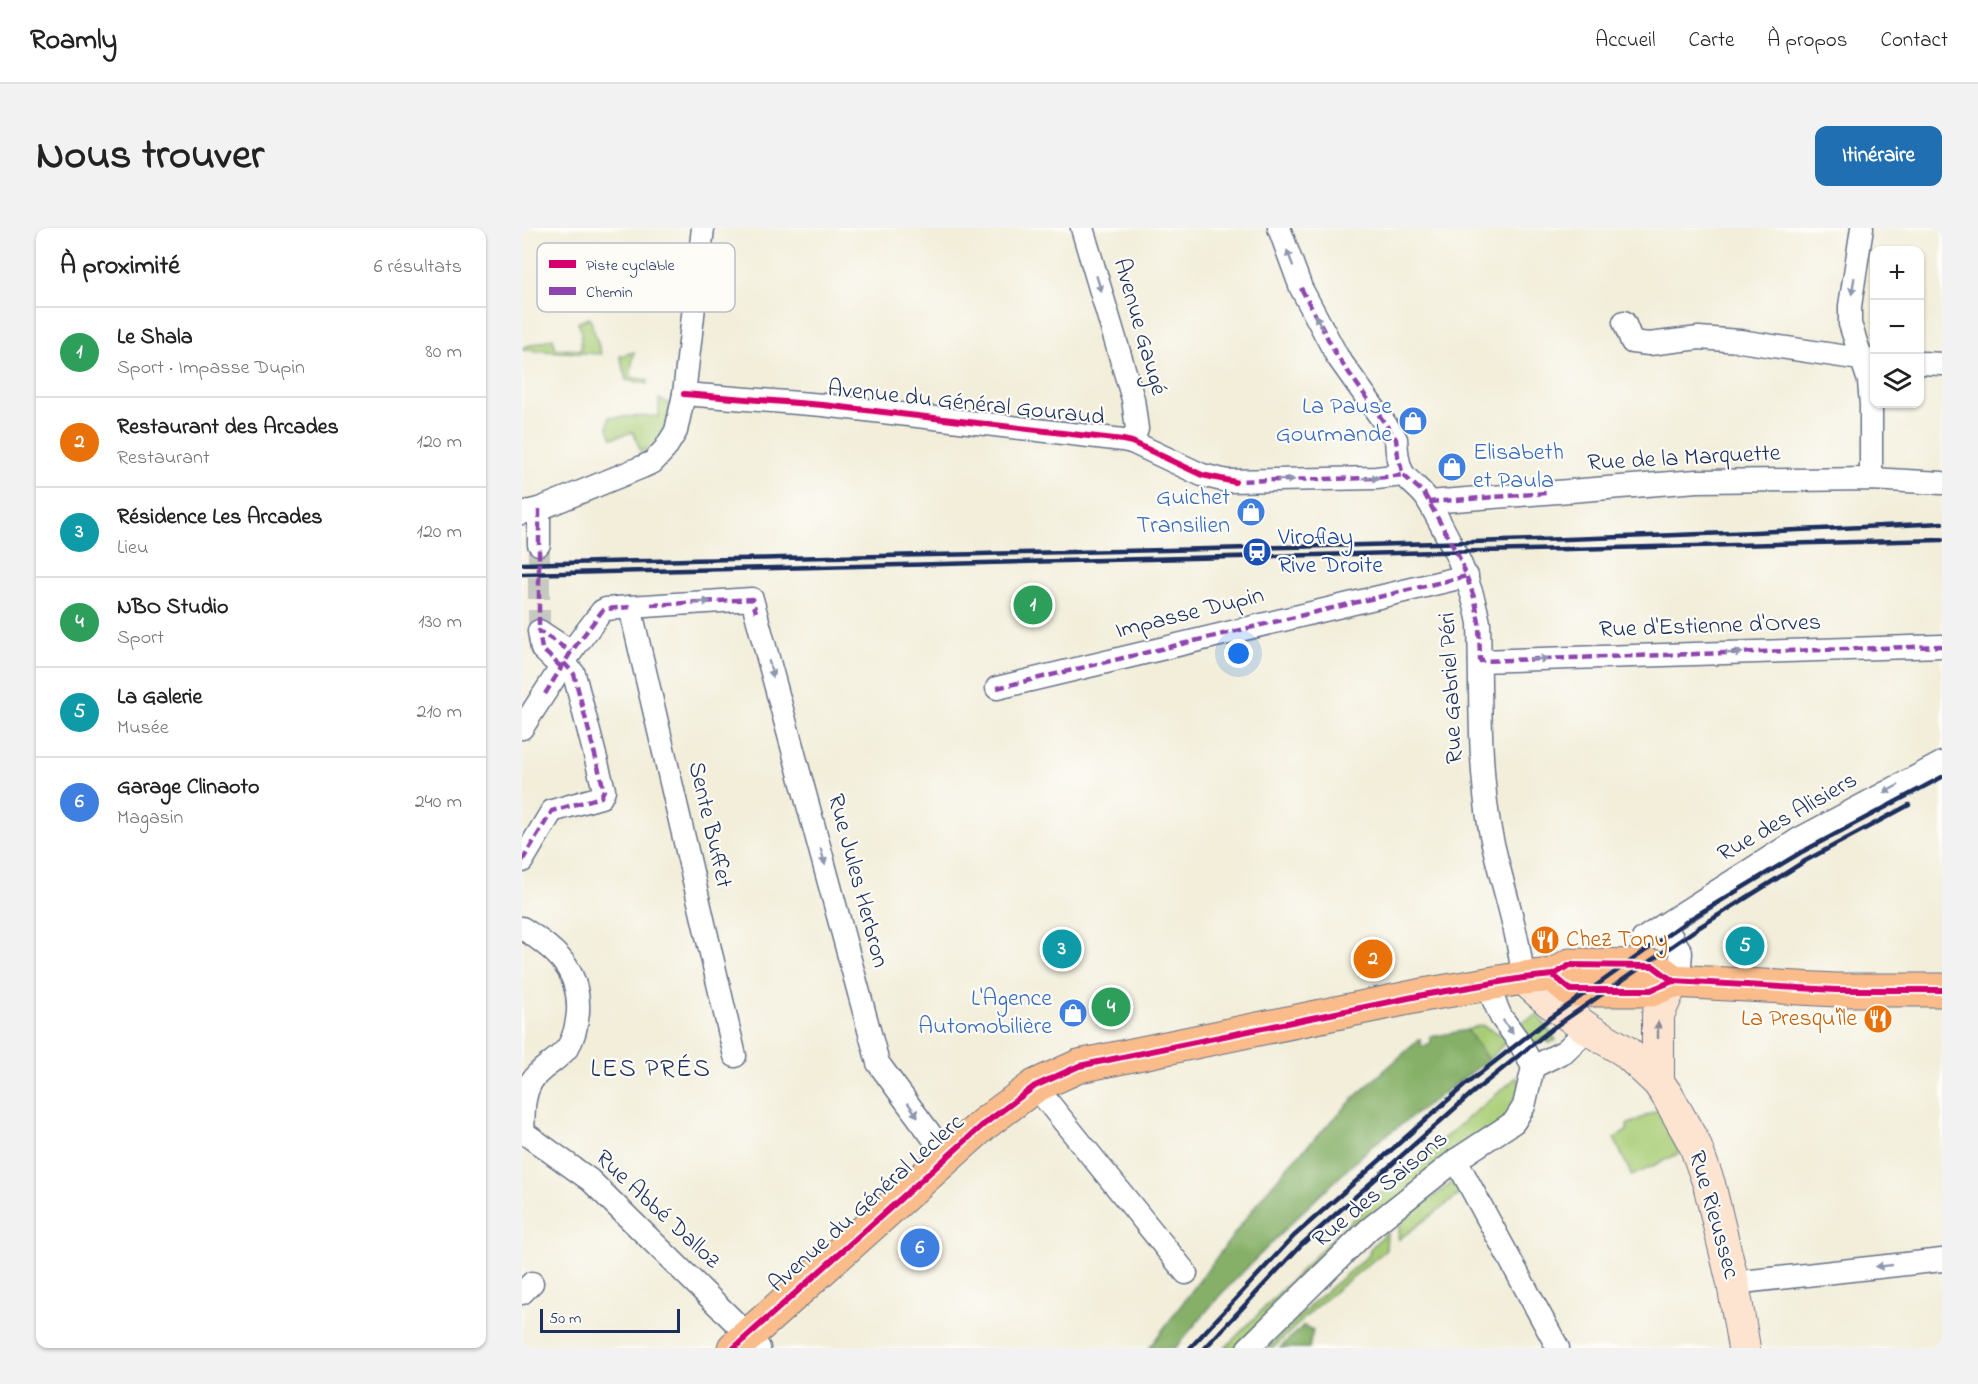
<!DOCTYPE html>
<html lang="fr">
<meta charset="utf-8">
<style>
:root{--surface:#fff;--page:#f2f2f2;--text:#222;--muted:#767676;--line:#e0e0e0;--accent:#1f6fb2}
body{margin:0;font-family:"Indie Flower",sans-serif;background:var(--page);color:var(--text)}
.controls{position:absolute;right:18px;top:18px;display:grid;overflow:hidden;border-radius:12px;box-shadow:0 2px 4px #0004}
.controls button{width:54px;height:54px;display:grid;place-items:center;padding:0;border:0;border-bottom:2px solid var(--line);background:var(--surface);color:var(--text);font:30px sans-serif}
.scale{position:absolute;left:18px;bottom:15px;width:140px;box-sizing:border-box;padding-left:6px;border:3px solid #1b2f5e;border-top:0;font-size:16px;line-height:21px;white-space:nowrap;color:#1b2f5e;-webkit-text-stroke:4px #fdfcf7;paint-order:stroke}
.you{position:absolute;left:717px;top:426px;width:21px;height:21px;margin:-15px;border:4px solid #fff;border-radius:50%;background:#1a73e8;box-shadow:0 0 0 9px #1a73e833}
.badge{display:grid;place-items:center;width:39px;height:39px;border-radius:50%;background:var(--accent);color:#fff;font-size:20px;font-weight:700}
.pin{position:absolute;translate:-50% -50%;border:3px solid #fff;box-shadow:0 2px 6px #0006}
.list{margin:0;padding:0;list-style:none}
h2{display:flex;justify-content:space-between;align-items:center;height:78px;margin:0;padding:0 24px;font-size:26px}
h2 small{font-size:20px;font-weight:400;color:var(--muted)}
.list li{display:grid;grid-template-columns:39px 1fr auto;gap:18px;align-items:center;box-sizing:border-box;height:90px;padding:0 24px;border-top:2px solid var(--line)}
.list b{display:block;font-size:22px;white-space:nowrap}
.list p{margin:0;font-size:20px;white-space:nowrap;color:var(--muted)}
.list em{font-size:20px;font-style:normal;color:var(--muted)}
.icon{flex:none;width:33px;height:33px;fill:none;stroke:currentColor;stroke-width:2;stroke-linecap:round;stroke-linejoin:round}
.map{position:relative;flex:none;width:1420px;height:1120px;overflow:hidden;border-radius:12px}
header{display:flex;align-items:center;gap:36px;box-sizing:border-box;height:84px;padding:0 30px;background:var(--surface);border-bottom:2px solid var(--line)}
header strong{font-size:28px}
nav{display:flex;gap:33px;margin-inline-start:auto;font-size:21px}
.intro{display:flex;align-items:center;justify-content:space-between;box-sizing:border-box;height:144px;padding:0 36px}
h1{margin:0;font-size:42px}
.button{padding:15px 27px;border-radius:12px;background:var(--accent);color:#fff;font-size:21px;font-weight:700}
main{display:flex;gap:36px;padding:0 36px}
aside{flex:1;background:var(--surface);border-radius:12px;box-shadow:0 2px 4px #0004}
.map>svg:first-child{display:block}
.green{fill:#a9cd76;stroke:#627e6a;stroke-width:1.5}
.forest{fill:#86b067;stroke:#507062;stroke-width:1.5}
.lines{fill:none;stroke-linecap:round;stroke-linejoin:round}
.street-tunnel{stroke:#c7c8c1;stroke-width:22;stroke-dasharray:22 11;stroke-linecap:butt}
.street-casing{stroke:#667289;stroke-width:25}
.secondary-casing{stroke:#667289;stroke-width:34}
.primary-casing{stroke:#667289;stroke-width:35}
.street{stroke:#fff;stroke-width:22}
.secondary{stroke:#fde4d0;stroke-width:32}
.primary{stroke:#f9bc8a;stroke-width:33}
.rail{stroke:#1b2f5e;stroke-width:4.5}
.quiet{stroke:#8e44ad;stroke-width:4.5;stroke-dasharray:9 4.5;stroke-linecap:butt}
.cycleway-casing{stroke:#fdfcf7;stroke-width:10}
.cycleway{stroke:#d6006c;stroke-width:6}
.oneway{fill:#8d97ae}
.oneway2{fill:#8c8a97}
.labels{text-anchor:middle;dominant-baseline:central;stroke-width:4.5;stroke-linejoin:round;paint-order:stroke}
.street-label{font-size:24px;fill:#1b2f5e;stroke:#fdfcf7}
.shop-label{font-size:24px;fill:#366cbe;stroke:#fdfcf7;text-anchor:end}
.transit-label{font-size:24px;fill:#164399;stroke:#fdfcf7;text-anchor:start}
.food-label{font-size:24px;fill:#c56008;stroke:#fdfcf7;text-anchor:start}
.neighbourhood-label{font-size:26px;letter-spacing:1.5px;fill:#1b2f5e;stroke:#fdfcf7}
.key{fill:#fdfcf7;stroke:#b9bec9;stroke-width:1.5}
.key-label{font-size:16px;fill:#1b2f5e}
</style>
<header>
<strong>Roamly</strong>
<nav><a>Accueil</a><a>Carte</a><a>À propos</a><a>Contact</a></nav>
</header>
<div class="intro"><h1>Nous trouver</h1><a class="button">Itinéraire</a></div>
<main>
<aside>
<h2>À proximité<small>6 résultats</small></h2>
<ul class="list">
<li><span class="badge" style="background:#2e9e5b">1</span><div><b>Le Shala</b><p>Sport · Impasse Dupin</p></div><em>80 m</em></li>
<li><span class="badge" style="background:#e8710a">2</span><div><b>Restaurant des Arcades</b><p>Restaurant</p></div><em>120 m</em></li>
<li><span class="badge" style="background:#0f9aa8">3</span><div><b>Résidence Les Arcades</b><p>Lieu</p></div><em>120 m</em></li>
<li><span class="badge" style="background:#2e9e5b">4</span><div><b>NBO Studio</b><p>Sport</p></div><em>130 m</em></li>
<li><span class="badge" style="background:#0f9aa8">5</span><div><b>La Galerie</b><p>Musée</p></div><em>210 m</em></li>
<li><span class="badge" style="background:#3f7fe0">6</span><div><b>Garage Clinaoto</b><p>Magasin</p></div><em>240 m</em></li>
</ul>
</aside>
<div class="map">
<svg width="1420" height="1120" viewBox="0 0 1420 1120">
<rect width="100%" height="100%" fill="#fdfcf7"/>
<filter id="ink" filterUnits="userSpaceOnUse"><feTurbulence type="fractalNoise" baseFrequency=".0167" numOctaves="2"/><feDisplacementMap in="SourceGraphic" scale="12" xChannelSelector="R" yChannelSelector="G"/><feConvolveMatrix kernelMatrix="1 2 1 2 8 2 1 2 1" color-interpolation-filters="sRGB"/></filter>
<filter id="wash" filterUnits="userSpaceOnUse"><feTurbulence type="fractalNoise" baseFrequency=".008" numOctaves="4" result="noise"/><feDisplacementMap in="SourceGraphic" scale="24" xChannelSelector="R" yChannelSelector="G"/><feGaussianBlur stdDeviation="1.35" result="paint"/><feColorMatrix in="noise" values="0 0 0 0 0 0 0 0 0 0 0 0 0 0 0 0 0 1.4 0 .05"/><feComposite in="paint" operator="in"/></filter>
<g filter="url(#wash)">
<rect width="100%" height="100%" fill="#f2eeda"/>
<g class="green">
<path d="M68 90 79 126 1 122 2 119 31 110 34 121 59 122V102L56 94Z"/>
<path d="M112 124 108 149 126 152 125 156 104 152 98 128Z"/>
<path d="M137 171 146 175 151 185 135 215 119 224 111 204 90 210 86 200 87 189 137 188Z"/>
<path d="M1016 787 1034 812 1027 815 1023 810 1012 816 1004 804 994 797Z"/>
<path d="M959 797 987 811 966 832 945 802Z"/>
<path d="M995 849 999 858 983 893 820 1013 713 1120H703L807 1014 872 952Z"/>
<path d="M1138 881 1158 925 1110 948 1092 910 1105 903V897Z"/>
<path d="M936 950 945 961 876 1012 878 994Z"/>
<path d="M865 1003 864 1022 797 1076 751 1120H745L794 1072 847 1027 848 1021Z"/>
</g>
<g class="forest">
<path d="M945 802 966 832 850 918 776 988 700 1065 653 1120H627L743 965 769 935 836 866 898 811 900 819 909 816 908 809Z"/>
<path d="M781 1098 791 1102 787 1120H758Z"/>
</g>
</g>
<g filter="url(#ink)">
<g class="lines">
<path class="street-tunnel" d="M17 316V403"/>
<g class="street-casing">
<g id="street">
<path d="M560 0 611 171 615 201 610 214"/>
<path d="M757 0 779 60 815 128 874 211C875 223 875 240 884 249 892 258 901 263 907 274 928 313 949 350 957 395 959 463 956 534 968 602 978 652 996 699 1001 750"/>
<path d="M1340 0 1328 78V96L1347 153 1349 177V251"/>
<path d="M1102 94 1110 114 1127 116 1177 110 1218 113 1352 133"/>
<path d="M1398 135 1420 136"/>
<path d="M162 166 301 177 601 212 610 214 680 247 705 253 854 250 881 247"/>
<path d="M907 274 1175 253 1349 251 1420 255"/>
<path d="M17 281V316"/>
<path d="M0 285 17 281 120 239 131 234 143 221 154 203 162 166 181 0"/>
<path d="M108 379 213 828"/>
<path d="M958 433 1420 418"/>
<path d="M39 439 20 421 17 403 49 424"/>
<path d="M475 460 945 348"/>
<path d="M0 500 49 424 80 383 84 381 108 379 230 371 356 835 426 930"/>
<path d="M0 633 30 583 79 569 82 562 52 446 42 435"/>
<path d="M1142 697 1159 724 1158 737 1151 753"/>
<path d="M0 700C33 721 58 741 56 784 55 796 53 808 46 819 36 833 17 840 9 854 0 870 2 887 1 904L68 952 226 1107 237 1120"/>
<path d="M1119 737 1121 711 1142 697 1277 611 1420 535"/>
<path d="M1011 839 1043 823 1066 801"/>
<path d="M513 858 664 1045"/>
<path d="M934 932 1036 1120"/>
<path d="M1211 1055 1420 1032"/>
<path d="M0 1065 10 1055"/>
<path d="M726 1120 847 1001 934 932 992 894 1002 878 1011 839 998 815 979 789 965 757"/>
</g>
</g>
<g class="secondary-casing">
<g id="secondary">
<path d="M1001 750 1028 774 1066 801 1103 823 1136 854 1145 867 1173 917 1187 956 1211 1055 1222 1120"/>
<path d="M1136 854V787L1151 753"/>
</g>
</g>
<g class="primary-casing">
<g id="primary">
<path d="M1031 747 1049 762H1129L1151 753 1314 762H1420"/>
<path d="M212 1120 462 896 513 858 557 838 901 767 1001 750 1031 747 1048 737 1131 738 1151 753"/>
</g>
</g>
<use href="#street" class="street"/>
<use href="#secondary" class="secondary"/>
<use href="#primary" class="primary"/>
<g class="rail">
<path d="M0 336C473 324 947 320 1420 295"/>
<path d="M0 346 1420 312"/>
<path d="M668 1120 772 1008 943 857 1027 791 1168 691 1278 625 1420 549"/>
<path d="M683 1120 779 1017 949 866 1031 800 1176 700 1283 633 1387 577"/>
</g>
<g class="quiet">
<path d="M779 60 815 128 874 211 876 228 881 247 902 265 939 333 953 372 957 395 958 433 1420 418"/>
<path d="M708 253 854 250 881 247"/>
<path d="M907 274 1025 265"/>
<path d="M17 281V403"/>
<path d="M129 377 230 371 234 384"/>
<path d="M39 439 20 421 17 403 49 424"/>
<path d="M475 460 945 348"/>
<path d="M23 466 49 424 80 383 84 381 108 379"/>
<path d="M0 633 30 583 79 569 82 562 52 446 42 435"/>
</g>
<g class="cycleway-casing">
<g id="cycleway">
<path d="M162 166 301 177 601 212 610 214 680 247 713 254"/>
<path d="M1031 747 1049 762H1129L1151 753 1314 762H1420"/>
<path d="M212 1120 462 896 513 858 557 838 901 767 1001 750 1031 747 1048 737 1131 738 1151 753"/>
</g>
</g>
<use href="#cycleway" class="cycleway"/>
</g>
<defs><path id="oneway-solid" d="M-6-.8H1V-3.2L6.5 0L1 3.2V.8H-6Z" transform="scale(1.5)"/></defs>
<g class="oneway">
<use href="#oneway-solid" transform="translate(768 30) rotate(-111)"/>
<use href="#oneway-solid" transform="translate(577 56) rotate(73)"/>
<use href="#oneway-solid" transform="translate(1331 58) rotate(99)"/>
<use href="#oneway-solid" transform="translate(797 94) rotate(-117)"/>
<use href="#oneway-solid" transform="translate(849 250) rotate(-2)"/>
<use href="#oneway-solid" transform="translate(764 252) rotate(-1)"/>
<use href="#oneway-solid" transform="translate(180 374) rotate(-4)"/>
<use href="#oneway-solid" transform="translate(1212 425) rotate(-2)"/>
<use href="#oneway-solid" transform="translate(1017 431) rotate(-2)"/>
<use href="#oneway-solid" transform="translate(249 441) rotate(75)"/>
<use href="#oneway-solid" transform="translate(1369 561) rotate(152)"/>
<use href="#oneway-solid" transform="translate(301 629) rotate(75)"/>
<use href="#oneway-solid" transform="translate(986 799) rotate(54)"/>
<use href="#oneway-solid" transform="translate(391 882) rotate(54)"/>
<use href="#oneway-solid" transform="translate(1362 1038) rotate(174)"/>
</g>
<use class="oneway2" href="#oneway-solid" transform="translate(1136 802) rotate(-90)"/>
</g>
<defs>
<g id="shop-disc" transform="scale(1.5)"><circle r="9.5" fill="#3f7fe0" stroke="#fdfcf7"/><path d="M-5-2.5h2.3a2.7 3.5 0 0 1 5.4 0H5L5.5 6h-11ZM-1.5-2.5h3a1.5 2.3 0 0 0-3 0Z" fill="#fff"/></g>
<g id="station-disc" transform="scale(1.5)"><circle r="9.5" fill="#1a4fb4" stroke="#fdfcf7"/><path d="M-3-6H3Q5-6 5-4V2Q5 4 3 4L4.5 6H3L1.5 4h-3L-3 6H-4.5L-3 4Q-5 4-5 2V-4Q-5-6-3-6ZM-3.5-4v3h7v-3ZM-3.5 1v1.5H-2V1ZM2 1v1.5H3.5V1Z" fill="#fff"/></g>
<g id="restaurant-disc" transform="scale(1.5)"><circle r="9.5" fill="#e8710a" stroke="#fdfcf7"/><path d="M-5-6h1v4h1v-4h1v4h1v-4h1v5L-1.5 .5V6h-2V.5L-5-1ZM5-6V6H3V1.5H1.5Q1.5-4 5-6Z" fill="#fff"/></g>
</defs>
<g fill-rule="evenodd">
<use href="#shop-disc" x="891" y="193"/>
<use href="#shop-disc" x="930" y="239"/>
<use href="#shop-disc" x="729" y="284"/>
<use href="#station-disc" x="735" y="324"/>
<use href="#restaurant-disc" x="1023" y="712"/>
<use href="#shop-disc" x="551" y="785"/>
<use href="#restaurant-disc" x="1356" y="791"/>
</g>
<g class="labels">
<g class="street-label">
<text transform="translate(617 99) rotate(74)">Avenue Gaugé</text>
<text transform="translate(444 176) rotate(6)">Avenue du Général Gouraud</text>
<text transform="translate(1162 231) rotate(-3)">Rue de la Marquette</text>
<text transform="translate(668 386) rotate(-14)">Impasse Dupin</text>
<text transform="translate(1188 399) rotate(-2)">Rue d'Estienne d'Orves</text>
<text transform="translate(930 460) rotate(-93)">Rue Gabriel Péri</text>
<text transform="translate(1266 590) rotate(-30)">Rue des Alisiers</text>
<text transform="translate(187 597) rotate(77)">Sente Buffet</text>
<text transform="translate(335 653) rotate(75)">Rue Jules Herbron</text>
<text transform="translate(859 962) rotate(-40)">Rue des Saisons</text>
<text transform="translate(345 976) rotate(-42)">Avenue du Général Leclerc</text>
<text transform="translate(135 982) rotate(43)">Rue Abbé Dalloz</text>
<text transform="translate(1191 987) rotate(74)">Rue Rieussec</text>
</g>
<g class="shop-label">
<text x="870" y="179">La Pause<tspan x="870" dy="28">Gourmande</tspan></text>
<text x="951" y="225" text-anchor="start">Elisabeth<tspan x="951" dy="28">et Paula</tspan></text>
<text x="708" y="270">Guichet<tspan x="708" dy="28">Transilien</tspan></text>
<text x="530" y="771">L'Agence<tspan x="530" dy="28">Automobilière</tspan></text>
</g>
<g class="transit-label">
<text x="756" y="310">Viroflay<tspan x="756" dy="28">Rive Droite</tspan></text>
</g>
<g class="food-label">
<text x="1044" y="712">Chez Tony</text>
<text x="1335" y="791" text-anchor="end">La Presqu'île</text>
</g>
<g class="neighbourhood-label">
<text x="129" y="842">LES PRÉS</text>
</g>
</g>
<rect x="15" y="15" width="198" height="69" rx="9" class="key"/>
<rect x="27" y="32" width="27" height="8" fill="#d6006c"/>
<rect x="27" y="59" width="27" height="8" fill="#8e44ad"/>
<g class="key-label">
<text x="64" y="42">Piste cyclable</text>
<text x="64" y="69">Chemin</text>
</g>
</svg>
<div class="controls">
<button>+</button>
<button>−</button>
<button><svg class="icon" aria-label="layers" viewBox="0 0 24 24"><path d="M12 4l9 5-9 5-9-5zM3 14l9 5 9-5"/></svg></button>
</div>
<div class="scale">50 m</div>
<div class="you"></div>
<div class="pin badge" style="left:511px;top:377px;background:#2e9e5b">1</div>
<div class="pin badge" style="left:851px;top:731px;background:#e8710a">2</div>
<div class="pin badge" style="left:540px;top:721px;background:#0f9aa8">3</div>
<div class="pin badge" style="left:589px;top:779px;background:#2e9e5b">4</div>
<div class="pin badge" style="left:1223px;top:718px;background:#0f9aa8">5</div>
<div class="pin badge" style="left:398px;top:1020px;background:#3f7fe0">6</div>
</div>
</main>
